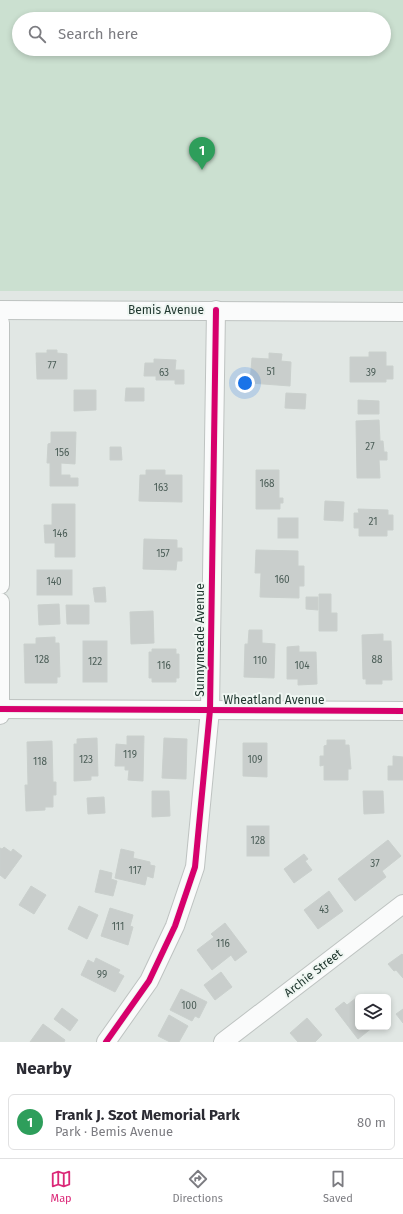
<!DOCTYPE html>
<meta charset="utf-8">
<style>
:root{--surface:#fff;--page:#f2f2f3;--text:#2b2b33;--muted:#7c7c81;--line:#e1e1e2;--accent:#db2777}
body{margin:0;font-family:"Fira Sans",sans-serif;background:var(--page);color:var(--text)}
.controls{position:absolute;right:12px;bottom:12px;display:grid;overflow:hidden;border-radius:6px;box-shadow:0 2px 6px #0003}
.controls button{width:36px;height:36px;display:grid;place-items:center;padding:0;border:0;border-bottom:1px solid var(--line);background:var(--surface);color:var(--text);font:20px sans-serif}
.you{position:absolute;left:245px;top:383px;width:14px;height:14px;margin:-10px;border:3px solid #fff;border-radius:50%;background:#1a73e8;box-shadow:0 0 0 6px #1a73e833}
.badge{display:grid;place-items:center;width:26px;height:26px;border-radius:50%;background:var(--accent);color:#fff;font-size:13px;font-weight:700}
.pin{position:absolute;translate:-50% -33px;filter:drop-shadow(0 1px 2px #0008)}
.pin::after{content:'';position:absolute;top:21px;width:14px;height:12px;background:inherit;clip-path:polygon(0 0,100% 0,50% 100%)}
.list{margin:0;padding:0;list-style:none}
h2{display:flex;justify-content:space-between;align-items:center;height:52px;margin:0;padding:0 16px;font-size:17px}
h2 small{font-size:13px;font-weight:400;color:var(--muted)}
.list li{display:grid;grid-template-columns:26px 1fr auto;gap:12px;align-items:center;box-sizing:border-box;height:56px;margin:0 8px 8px;padding:0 8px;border:1px solid var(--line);border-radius:6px}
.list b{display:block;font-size:15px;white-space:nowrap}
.list p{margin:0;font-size:13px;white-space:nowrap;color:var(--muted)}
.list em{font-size:13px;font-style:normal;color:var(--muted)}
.icon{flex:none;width:22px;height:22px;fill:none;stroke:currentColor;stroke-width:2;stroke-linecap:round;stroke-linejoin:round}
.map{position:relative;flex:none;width:403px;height:1042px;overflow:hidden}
.search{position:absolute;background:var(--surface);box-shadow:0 2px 6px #0003;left:12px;right:12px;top:12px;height:44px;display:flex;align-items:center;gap:10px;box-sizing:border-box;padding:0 14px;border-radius:22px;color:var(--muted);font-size:15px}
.sheet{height:116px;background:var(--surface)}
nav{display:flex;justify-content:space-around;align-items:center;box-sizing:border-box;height:56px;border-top:1px solid var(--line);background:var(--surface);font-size:11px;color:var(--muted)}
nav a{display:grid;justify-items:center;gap:2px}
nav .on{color:var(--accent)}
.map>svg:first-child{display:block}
.green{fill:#cbe0d0;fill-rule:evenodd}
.building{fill:#c9cecc;stroke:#cad0cd}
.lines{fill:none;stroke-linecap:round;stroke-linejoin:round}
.minor-casing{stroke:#bec3c1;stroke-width:20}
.minor{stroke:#fafbfb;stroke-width:18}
.cycleway-casing{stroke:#eff6f2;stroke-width:8}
.cycleway{stroke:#d6006c;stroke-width:6}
.labels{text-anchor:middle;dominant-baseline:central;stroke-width:4;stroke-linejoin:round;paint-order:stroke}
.number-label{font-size:10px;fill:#4c5e58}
.street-label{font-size:12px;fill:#213830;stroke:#eff6f2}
</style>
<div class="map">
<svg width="403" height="1042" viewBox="0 0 403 1042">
<rect width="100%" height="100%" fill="#e1e7e4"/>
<path class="green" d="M0 0H403V291H0ZM19 19H384V49H19Z"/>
<g class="building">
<path d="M47 350H57V353L67 354V379H37L36 353H47Z"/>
<path d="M369 352H386V366H393V379H386V382H350V357H369Z"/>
<path d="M269 353 282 354 281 361 291 362 290 386 250 383 252 358 269 359Z"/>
<path d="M154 359 176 360 175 370H184V384H175V380H156V376H144L145 363H154Z"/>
<path d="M126 388H144V401H125Z"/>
<path d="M74 390H96V410L74 411Z"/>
<path d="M286 393 306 394 305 409 285 408Z"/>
<path d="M358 400 379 401V414H358Z"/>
<path d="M379 420 380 441H383L384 452H387V460H379L380 478H357L356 421Z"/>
<path d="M51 432H76L75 464 61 463V475H70V478H78V486H50V463H47L48 444 51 443Z"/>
<path d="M110 447H121L122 460H110Z"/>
<path d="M146 470H165V475H182V502L139 501 140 475H146Z"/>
<path d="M256 470H279V498H283V503H280V509H256Z"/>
<path d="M325 501 344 502 343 521 324 520Z"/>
<path d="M52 504H75V557H55V543H45L44 525H52Z"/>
<path d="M358 509 388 510V515H393V530H387V536H359V528H354V513H359Z"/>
<rect x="278" y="518" width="20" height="20"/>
<path d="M144 539 177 540V548H182V561H177L176 570 143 569Z"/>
<path d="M256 550 298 551V566H304V586H299V598L260 597 261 573H255Z"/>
<rect x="37" y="570" width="35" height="25"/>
<path d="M105 587 106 602H95L93 588Z"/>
<path d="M319 594H331V613H337V631H319Z"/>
<path d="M306 597H318V610L306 609Z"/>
<path d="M59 604 60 624 39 625 38 605Z"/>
<path d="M66 605H89V624H67Z"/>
<path d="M153 611 154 643 131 644 130 612Z"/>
<path d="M249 630H262V643L275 644 274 678 244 677 245 644H248Z"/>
<path d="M383 634V641H391L392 680H382V684H366V679H363L362 635Z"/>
<path d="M55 637V643H59L60 677H57V683H25L24 644H36V638Z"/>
<rect x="83" y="641" width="24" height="41"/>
<path d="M299 646V652H316L317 684 298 685V679H287V647Z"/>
<path d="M152 649H176V654H179V678H176V682H152V678H149V652H152Z"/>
<path d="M127 736H144L143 781 128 780 129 770H125V766H115L116 744 127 745Z"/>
<path d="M97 738 98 776H91V780L74 781V744H77V739Z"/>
<path d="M164 738 187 739 186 779 162 778Z"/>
<path d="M327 740H345V745H349L351 769H348V780H324V765L320 766V756H324V746L327 745Z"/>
<path d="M52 741 53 782H56V795H53V807H45V810L26 811 25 785H28L27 742Z"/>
<path d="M243 743H267V777L243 776Z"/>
<path d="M393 756 403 757V780H388V766H393Z"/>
<path d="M152 791H169L170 816 152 817Z"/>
<path d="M363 791H383L384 813 364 814Z"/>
<path d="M104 797 105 813 88 814 87 798Z"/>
<rect x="247" y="826" width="22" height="30"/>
<path d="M388 840 401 856 382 871 386 877 355 901 338 879Z"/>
<path d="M4 847 11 852 13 849 22 856 5 879 0 875V848L2 849Z"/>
<path d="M121 849 134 852 133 858 150 862V865L155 866 153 878 147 876 145 885 115 878Z"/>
<path d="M304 854 308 859 305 861 312 870 294 883 284 869Z"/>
<path d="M100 870 112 873 111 879 117 881 113 896 95 892Z"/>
<path d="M31 886 46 895 34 914 19 905Z"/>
<path d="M329 891 343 911 318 929 304 910Z"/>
<path d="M79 906 98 915 87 939 68 929Z"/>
<path d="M110 908 133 915 130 926 133 927 128 945 101 936Z"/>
<path d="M225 923 247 952 235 961 231 955 212 970 197 950 214 937 211 934Z"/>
<path d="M402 954 403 955V978L396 970 394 971 388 964Z"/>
<path d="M96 958 120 970 118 973 124 976 115 992 81 975 88 960 94 963Z"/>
<path d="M221 972 232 987 215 1000 204 985Z"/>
<path d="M181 989 207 1002 199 1018 195 1016 192 1021 170 1010Z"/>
<path d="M356 998 358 1000V1027H373L358 1039 335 1009 344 1002 347 1005Z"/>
<path d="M62 1008 78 1020 70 1031 54 1019Z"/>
<path d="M403 1009V1023L396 1014Z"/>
<path d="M169 1015 188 1026 179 1042H170L158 1036Z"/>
<path d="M307 1018 322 1035 315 1042H298L290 1033Z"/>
<path d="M43 1024 65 1040 64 1042H30Z"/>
</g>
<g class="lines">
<g class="minor-casing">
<g id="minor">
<path d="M0 310 403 312"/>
<path d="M0 323V585"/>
<path d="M0 602V715"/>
<path d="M0 709 403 711"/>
<path d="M106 1042 149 981 175 926 195 867 210 710 216 310"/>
<path d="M223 1042 403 904"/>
</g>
</g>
<use href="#minor" class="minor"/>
<g class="cycleway-casing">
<g id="cycleway">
<path d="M0 709 403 711"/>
<path d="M106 1042 149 981 175 926 195 867 210 710 216 310"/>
</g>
</g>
<use href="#cycleway" class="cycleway"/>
</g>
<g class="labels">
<g class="number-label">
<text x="52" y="366">77</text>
<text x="271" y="372">51</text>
<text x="164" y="373">63</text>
<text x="371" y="373">39</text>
<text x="370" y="447">27</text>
<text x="62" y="453">156</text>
<text x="267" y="484">168</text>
<text x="161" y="488">163</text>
<text x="373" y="522">21</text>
<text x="60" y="534">146</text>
<text x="163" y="554">157</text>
<text x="282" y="580">160</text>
<text x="54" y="582">140</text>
<text x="42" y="660">128</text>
<text x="377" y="660">88</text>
<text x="260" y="661">110</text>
<text x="95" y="662">122</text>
<text x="164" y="666">116</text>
<text x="302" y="666">104</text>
<text x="130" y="755">119</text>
<text x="86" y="760">123</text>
<text x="255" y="760">109</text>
<text x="40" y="762">118</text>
<text x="258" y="841">128</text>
<text x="375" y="864">37</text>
<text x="135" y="871">117</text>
<text x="324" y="910">43</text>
<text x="118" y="927">111</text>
<text x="223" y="944">116</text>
<text x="102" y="975">99</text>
<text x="189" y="1006">100</text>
</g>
<g class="street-label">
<text x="166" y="310">Bemis Avenue</text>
<text transform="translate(200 640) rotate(-90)">Sunnymeade Avenue</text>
<text x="274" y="700">Wheatland Avenue</text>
<text transform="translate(313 973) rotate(-38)">Archie Street</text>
</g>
</g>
</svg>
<div class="controls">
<button><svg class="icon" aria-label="layers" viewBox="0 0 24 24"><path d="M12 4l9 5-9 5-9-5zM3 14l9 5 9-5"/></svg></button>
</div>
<div class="you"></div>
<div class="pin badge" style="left:202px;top:170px;background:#2e9e5b">1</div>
<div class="search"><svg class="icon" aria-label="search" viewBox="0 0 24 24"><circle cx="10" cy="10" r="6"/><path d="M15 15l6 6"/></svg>Search here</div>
</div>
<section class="sheet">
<h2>Nearby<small></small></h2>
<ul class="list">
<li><span class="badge" style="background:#2e9e5b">1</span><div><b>Frank J. Szot Memorial Park</b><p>Park · Bemis Avenue</p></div><em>80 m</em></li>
</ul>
</section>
<nav>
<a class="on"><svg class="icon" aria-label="map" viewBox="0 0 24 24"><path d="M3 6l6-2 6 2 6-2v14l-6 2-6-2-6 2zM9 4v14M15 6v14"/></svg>Map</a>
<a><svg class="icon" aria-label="directions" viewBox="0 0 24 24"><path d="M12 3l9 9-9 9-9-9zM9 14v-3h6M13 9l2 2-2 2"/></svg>Directions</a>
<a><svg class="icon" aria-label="saved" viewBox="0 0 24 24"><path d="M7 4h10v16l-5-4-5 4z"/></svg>Saved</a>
</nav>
